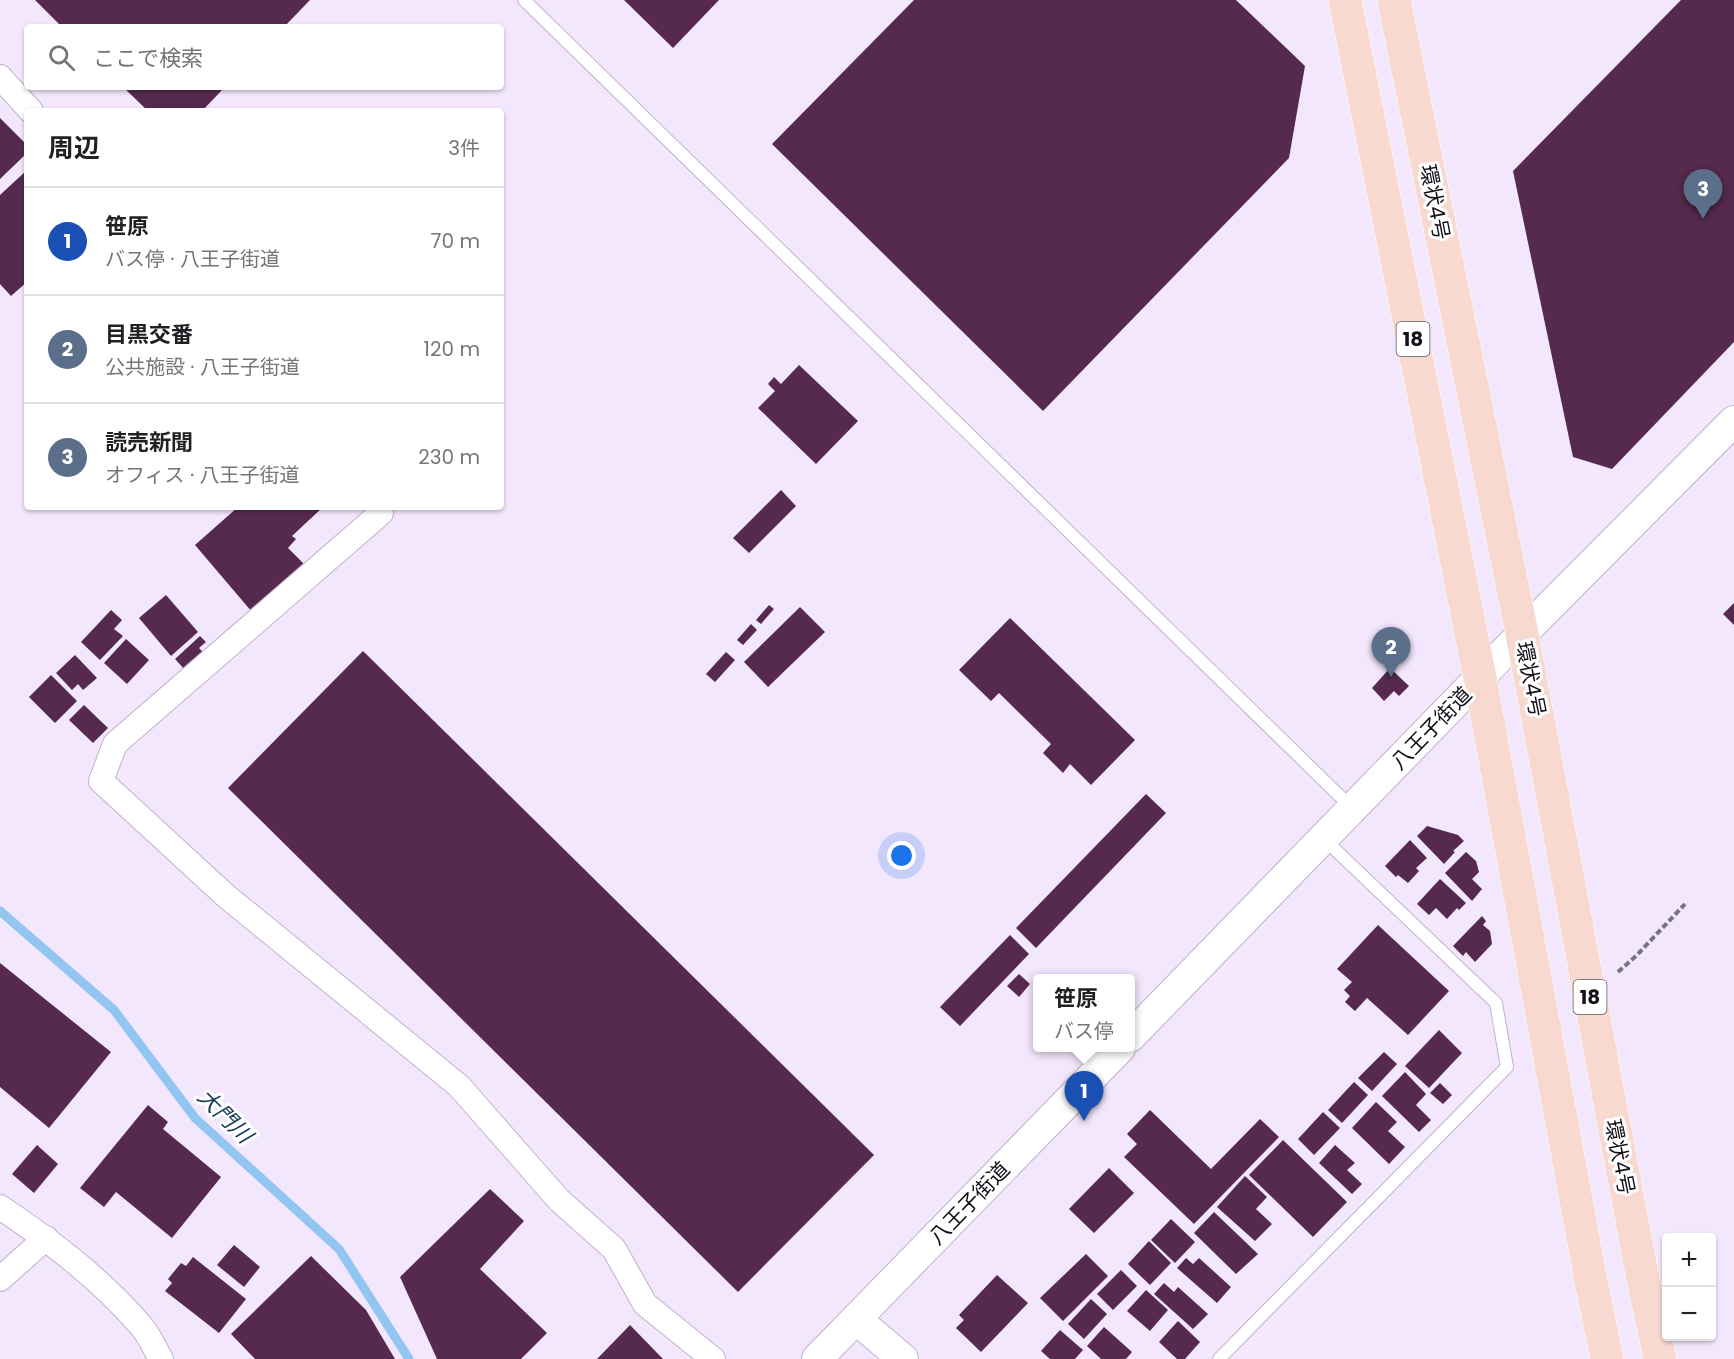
<!DOCTYPE html>
<html lang="ja">
<meta charset="utf-8">
<style>
:root{--surface:#fff;--page:#f6f6f6;--text:#202124;--muted:#757577;--line:#e0e0e0;--accent:#1a73e8}
body{margin:0;font-family:Poppins,"Noto Sans JP",sans-serif;background:var(--page);color:var(--text)}
.controls{position:absolute;right:18px;bottom:18px;display:grid;overflow:hidden;border-radius:6px;box-shadow:0 2px 4px #0004}
.controls button{width:54px;height:54px;display:grid;place-items:center;padding:0;border:0;border-bottom:2px solid var(--line);background:var(--surface);color:var(--text);font:30px sans-serif}
.you{position:absolute;left:902px;top:856px;width:21px;height:21px;margin:-15px;border:4px solid #fff;border-radius:50%;background:#1a73e8;box-shadow:0 0 0 9px #1a73e833}
.badge{display:grid;place-items:center;width:39px;height:39px;border-radius:50%;background:var(--accent);color:#fff;font-size:20px;font-weight:700}
.pin{position:absolute;translate:-50% -50px;filter:drop-shadow(0 2px 3px #0008)}
.pin::after{content:'';position:absolute;top:32px;width:21px;height:18px;background:inherit;clip-path:polygon(0 0,100% 0,50% 100%)}
.popup{position:absolute;left:1033px;top:974px;width:102px;height:78px;box-sizing:border-box;display:grid;place-content:center;border-radius:6px;background:var(--surface);filter:drop-shadow(0 2px 4px #0005);font-size:20px;white-space:nowrap;color:var(--muted)}
.popup b{font-size:22px;color:var(--text)}
.popup::after{content:'';position:absolute;left:50%;top:100%;margin-left:-12px;border:12px solid transparent;border-top-color:var(--surface)}
.list{margin:0;padding:0;list-style:none}
h2{display:flex;justify-content:space-between;align-items:center;height:78px;margin:0;padding:0 24px;font-size:26px}
h2 small{font-size:20px;font-weight:400;color:var(--muted)}
.list li{display:grid;grid-template-columns:39px 1fr auto;gap:18px;align-items:center;box-sizing:border-box;height:108px;padding:0 24px;border-top:2px solid var(--line)}
.list b{display:block;font-size:22px;white-space:nowrap}
.list p{margin:0;font-size:20px;white-space:nowrap;color:var(--muted)}
.list em{font-size:20px;font-style:normal;color:var(--muted)}
.icon{flex:none;width:33px;height:33px;fill:none;stroke:currentColor;stroke-width:2;stroke-linecap:round;stroke-linejoin:round}
.map{position:relative;flex:none;width:1734px;height:1359px;overflow:hidden}
.search{position:absolute;background:var(--surface);box-shadow:0 2px 4px #0004;left:24px;top:24px;width:480px;height:66px;display:flex;align-items:center;gap:15px;box-sizing:border-box;padding:0 21px;border-radius:6px;color:var(--muted);font-size:22px}
.panel{position:absolute;background:var(--surface);box-shadow:0 2px 4px #0004;left:24px;top:108px;width:480px;height:402px;border-radius:6px}
.map>svg:first-child{display:block}
.lines{fill:none;stroke-linecap:round;stroke-linejoin:round}
.stream{stroke:#93c5f1;stroke-width:9}
.building{fill:#552a4d}
.service-casing{stroke:#c0b2cc;stroke-width:14}
.minor-casing{stroke:#c0b2cc;stroke-width:26}
.tertiary-casing{stroke:#c0b2cc;stroke-width:32}
.primary-casing{stroke:#fff;stroke-width:34}
.path{stroke:#797180;stroke-width:4;stroke-dasharray:6 3;stroke-linecap:butt}
.service{stroke:#fff;stroke-width:12}
.minor{stroke:#fff;stroke-width:24}
.tertiary{stroke:#fff;stroke-width:30}
.primary{stroke:#f7d9d0;stroke-width:33}
.labels{text-anchor:middle;dominant-baseline:central;stroke-width:6;stroke-linejoin:round;paint-order:stroke}
.shield{fill:#fff;stroke:#5b585e;stroke-width:1.5}
.shield-label{font-size:20px;font-weight:bold;fill:#151019}
.street-label{font-size:21px;fill:#151019;stroke:#fff}
.water-label{font-size:22px;font-style:italic;fill:#153b58;stroke:#fff}
</style>
<div class="map">
<svg width="1734" height="1359" viewBox="0 0 1734 1359">
<rect width="100%" height="100%" fill="#f3e7fd"/>
<g class="lines">
<path class="stream" d="M0 911 114 1010 195 1118 339 1249 409 1359"/>
</g>
<g class="building">
<path d="M35 0H310L284 27H62Z"/>
<path d="M624 0H719L673 48Z"/>
<path d="M914 0H1236L1305 66 1289 158 1043 411 772 144Z"/>
<path d="M1681 0H1734V342L1612 469 1573 457 1513 171Z"/>
<path d="M123 87H225L202 111H148Z"/>
<path d="M0 118 27 145V153L0 179Z"/>
<path d="M27 170V282L11 296 0 284V195Z"/>
<path d="M799 365 858 421 816 464 758 408 775 391 768 384 774 377 781 384Z"/>
<path d="M781 490 796 506 749 553 733 538Z"/>
<path d="M238 507H323L292 536 296 539 288 548 305 565 252 612 195 545Z"/>
<path d="M166 595 198 632 171 656 139 618Z"/>
<path d="M1734 603V625L1723 614Z"/>
<path d="M769 605 774 609 761 624 756 620Z"/>
<path d="M800 607 825 632 768 687 744 662Z"/>
<path d="M111 610 122 620 114 629 123 636 100 660 81 642Z"/>
<path d="M1010 618 1135 740 1091 785 1070 764 1063 773 1043 753 1051 744 999 693 991 701 959 670Z"/>
<path d="M751 624 757 630 743 645 737 640Z"/>
<path d="M200 636 206 642 199 648 204 653 185 670 175 659Z"/>
<path d="M126 639 149 660 127 684 104 663Z"/>
<path d="M363 651 874 1155 738 1292 228 788Z"/>
<path d="M726 652 735 660 715 682 706 674Z"/>
<path d="M75 655 97 678 83 690 78 684 72 690 56 673Z"/>
<path d="M1390 668 1409 686 1399 696 1394 691 1384 701 1372 688Z"/>
<path d="M51 675 77 701 55 723 29 697Z"/>
<path d="M84 705 108 728 93 743 69 720Z"/>
<path d="M1146 794 1166 813 1036 948 1016 928Z"/>
<path d="M1427 826 1458 835 1464 841 1453 851 1455 852 1444 864 1417 836Z"/>
<path d="M1410 840 1427 858 1416 868 1419 871 1408 883 1398 875 1396 877 1385 866Z"/>
<path d="M1466 852 1476 861 1479 872 1472 879 1482 889 1472 901 1445 873Z"/>
<path d="M1440 879 1466 903 1459 910 1457 908 1447 919 1436 908 1429 915 1417 904Z"/>
<path d="M1482 916 1486 921 1483 925 1490 931 1492 944 1475 962 1466 952 1463 956 1453 946Z"/>
<path d="M1378 925 1449 991 1408 1035 1367 998 1355 1011 1345 1002 1350 996 1344 990 1352 982 1337 969Z"/>
<path d="M1010 935 1029 954 960 1026 940 1007Z"/>
<path d="M0 963 111 1052 49 1128 0 1087Z"/>
<path d="M1019 974 1030 984 1019 997 1007 986Z"/>
<path d="M1439 1030 1462 1053 1429 1088 1405 1066Z"/>
<path d="M1384 1052 1397 1064 1372 1091 1358 1078Z"/>
<path d="M1405 1072 1426 1094 1416 1105 1431 1120 1419 1132 1382 1096Z"/>
<path d="M1354 1082 1368 1095 1342 1123 1328 1110Z"/>
<path d="M1440 1083 1452 1095 1443 1104 1430 1093Z"/>
<path d="M1376 1102 1397 1122 1388 1131 1405 1147 1389 1164 1352 1128Z"/>
<path d="M148 1105 168 1122 163 1129 221 1177 172 1238 116 1192 104 1207 80 1188Z"/>
<path d="M1150 1110 1211 1169 1260 1119 1279 1137 1194 1224 1124 1157 1137 1144 1127 1134Z"/>
<path d="M1323 1112 1340 1128 1314 1155 1298 1139Z"/>
<path d="M1283 1140 1347 1202 1313 1237 1249 1175Z"/>
<path d="M37 1145 58 1164 34 1193 12 1174Z"/>
<path d="M1335 1145 1355 1163 1347 1170 1362 1184 1352 1194 1319 1163Z"/>
<path d="M1109 1168 1134 1193 1094 1233 1069 1209Z"/>
<path d="M1245 1176 1267 1197 1256 1209 1272 1224 1255 1241 1217 1207Z"/>
<path d="M490 1189 524 1221 480 1269 547 1333 521 1359H437L400 1277Z"/>
<path d="M1214 1212 1258 1254 1236 1274 1194 1233Z"/>
<path d="M1171 1219 1195 1242 1175 1263 1151 1240Z"/>
<path d="M1149 1241 1171 1263 1150 1285 1128 1264Z"/>
<path d="M234 1245 260 1267 244 1287 217 1265Z"/>
<path d="M1086 1254 1108 1276 1063 1321 1040 1298Z"/>
<path d="M311 1256 366 1310 395 1359H255L231 1334Z"/>
<path d="M193 1257 246 1299 219 1333 165 1291 172 1283 168 1279 181 1263 186 1266Z"/>
<path d="M1186 1258 1193 1264 1199 1258 1231 1287 1217 1303 1177 1268Z"/>
<path d="M1121 1270 1137 1286 1113 1310 1097 1294Z"/>
<path d="M997 1275 1028 1303 981 1352 956 1328 964 1320 959 1315Z"/>
<path d="M1164 1283 1174 1292 1178 1287 1208 1314 1193 1329 1154 1294Z"/>
<path d="M1146 1290 1168 1310 1150 1331 1127 1311Z"/>
<path d="M1091 1299 1107 1314 1084 1339 1068 1324Z"/>
<path d="M1178 1321 1200 1342 1185 1359H1177L1159 1342Z"/>
<path d="M630 1325 663 1359H597Z"/>
<path d="M1104 1327 1132 1352 1126 1359H1101L1087 1346Z"/>
<path d="M1060 1330 1083 1350 1075 1359H1050L1041 1351Z"/>
</g>
<g class="lines">
<g class="service-casing">
<g id="service">
<path d="M524 0 1352 808"/>
<path d="M1219 1359 1507 1067 1496 1003 1324 839"/>
</g>
</g>
<g class="minor-casing">
<g id="minor">
<path d="M0 77 31 111"/>
<path d="M377 507 381 513 115 744 101 781 226 896 459 1086 559 1200 614 1249 645 1304 713 1359"/>
<path d="M0 1207C52 1242 101 1279 142 1327 150 1337 155 1349 161 1359"/>
<path d="M0 1279 46 1238"/>
</g>
</g>
<g class="tertiary-casing">
<g id="tertiary">
<path d="M1130 1037 1522 634 1734 421"/>
<path d="M856 1319 903 1359"/>
<path d="M817 1359 1120 1048"/>
</g>
</g>
<g class="primary-casing">
<g id="primary">
<path d="M1345 0 1480 678 1590 1276 1607 1359"/>
<path d="M1394 0 1522 634 1641 1269 1660 1359"/>
</g>
</g>
<path class="path" d="M1618 972 1636 956 1685 904"/>
<use href="#service" class="service"/>
<use href="#minor" class="minor"/>
<use href="#tertiary" class="tertiary"/>
<use href="#primary" class="primary"/>
</g>
<g class="labels">
<g class="shield">
<rect x="1396.5" y="322" width="33" height="34" rx="4.5"/>
<rect x="1573.5" y="980" width="33" height="34" rx="4.5"/>
</g>
<g class="shield-label">
<text x="1413" y="339">18</text>
<text x="1590" y="997">18</text>
</g>
<g class="street-label">
<text transform="translate(1435 202) rotate(79)">環状4号</text>
<text transform="translate(1531 679) rotate(79)">環状4号</text>
<text transform="translate(1431 728) rotate(-46)">八王子街道</text>
<text transform="translate(1620 1157) rotate(79)">環状4号</text>
<text transform="translate(969 1203) rotate(-46)">八王子街道</text>
</g>
<g class="water-label">
<text transform="translate(225 1116) rotate(45)">大門川</text>
</g>
</g>
</svg>
<div class="controls">
<button>+</button>
<button>−</button>
</div>
<div class="you"></div>
<div class="pin badge" style="left:1084px;top:1121px;background:#1a4fb4">1</div>
<div class="popup"><b>笹原</b>バス停</div>
<div class="pin badge" style="left:1391px;top:677px;background:#5c6f8a">2</div>
<div class="pin badge" style="left:1703px;top:219px;background:#5c6f8a">3</div>
<div class="search"><svg class="icon" aria-label="search" viewBox="0 0 24 24"><circle cx="10" cy="10" r="6"/><path d="M15 15l6 6"/></svg>ここで検索</div>
<section class="panel">
<h2>周辺<small>3件</small></h2>
<ul class="list">
<li><span class="badge" style="background:#1a4fb4">1</span><div><b>笹原</b><p>バス停 · 八王子街道</p></div><em>70 m</em></li>
<li><span class="badge" style="background:#5c6f8a">2</span><div><b>目黒交番</b><p>公共施設 · 八王子街道</p></div><em>120 m</em></li>
<li><span class="badge" style="background:#5c6f8a">3</span><div><b>読売新聞</b><p>オフィス · 八王子街道</p></div><em>230 m</em></li>
</ul>
</section>
</div>
